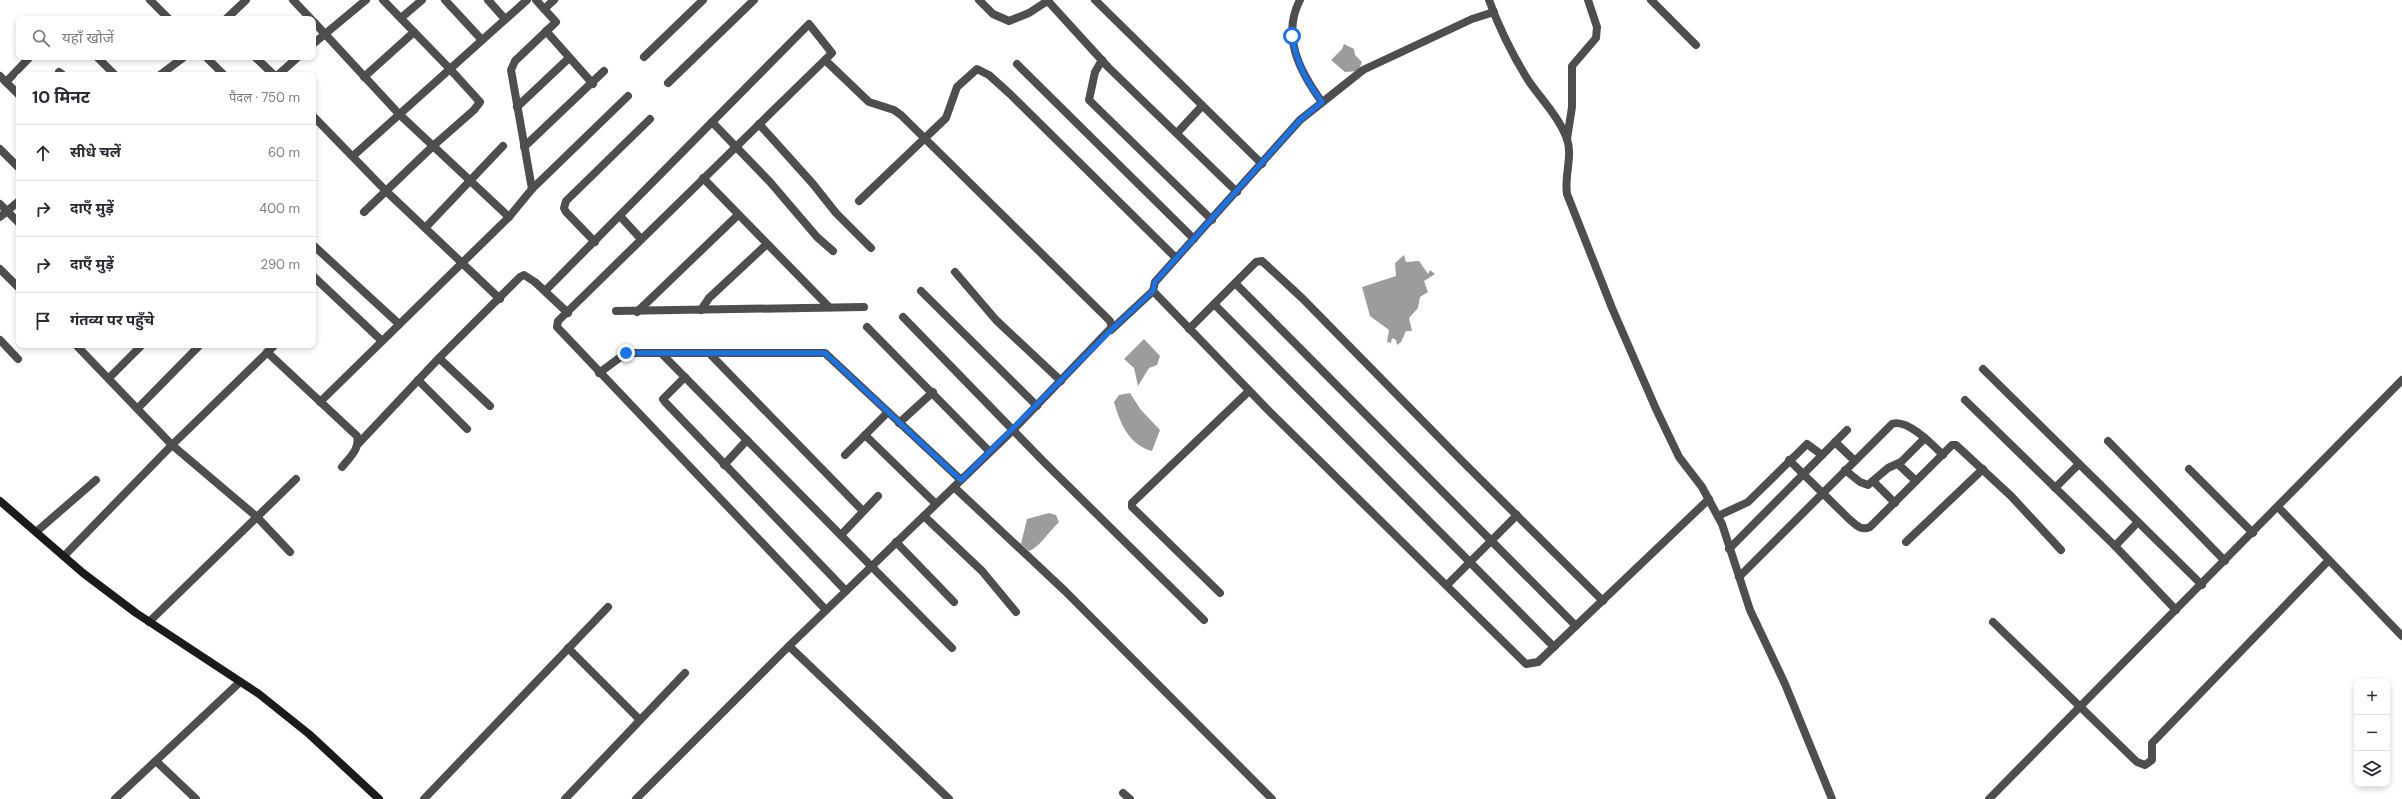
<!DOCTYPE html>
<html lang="hi">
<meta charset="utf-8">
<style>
:root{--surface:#fff;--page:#f2f2f3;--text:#2b2b33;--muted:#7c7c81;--line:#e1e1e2}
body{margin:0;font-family:"DM Sans","Noto Sans Devanagari",sans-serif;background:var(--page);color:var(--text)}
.controls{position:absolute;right:12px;bottom:12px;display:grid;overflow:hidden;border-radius:8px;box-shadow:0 2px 6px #0003}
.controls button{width:36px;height:36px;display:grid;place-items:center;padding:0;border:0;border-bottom:1px solid var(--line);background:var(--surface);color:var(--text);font:20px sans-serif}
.stop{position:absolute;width:12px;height:12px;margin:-9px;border:3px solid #1a73e8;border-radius:50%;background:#fff}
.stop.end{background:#1a73e8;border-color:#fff;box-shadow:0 1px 4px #0008}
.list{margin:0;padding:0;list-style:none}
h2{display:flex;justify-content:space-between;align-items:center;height:52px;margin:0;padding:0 16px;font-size:17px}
h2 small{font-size:13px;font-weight:400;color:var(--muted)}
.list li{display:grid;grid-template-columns:26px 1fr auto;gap:12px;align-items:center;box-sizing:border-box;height:56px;padding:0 16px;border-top:1px solid var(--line)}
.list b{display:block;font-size:15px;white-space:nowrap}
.list em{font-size:13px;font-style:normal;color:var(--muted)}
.icon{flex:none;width:22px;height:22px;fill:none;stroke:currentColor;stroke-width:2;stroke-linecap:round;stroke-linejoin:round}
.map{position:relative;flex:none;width:2402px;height:799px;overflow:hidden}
.search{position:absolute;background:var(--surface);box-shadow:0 2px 6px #0003;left:16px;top:16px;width:300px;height:44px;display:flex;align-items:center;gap:10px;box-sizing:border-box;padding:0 14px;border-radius:8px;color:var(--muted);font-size:15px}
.panel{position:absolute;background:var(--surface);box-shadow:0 2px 6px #0003;left:16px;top:72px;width:300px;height:276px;border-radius:8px}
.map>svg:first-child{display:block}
.water{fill:#9c9c9c}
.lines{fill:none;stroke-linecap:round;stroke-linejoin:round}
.street{stroke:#4e4e4e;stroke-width:8}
.secondary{stroke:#1b1b1b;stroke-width:8}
.route{stroke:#1a73e8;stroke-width:5}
</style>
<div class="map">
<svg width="2402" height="799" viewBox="0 0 2402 799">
<rect width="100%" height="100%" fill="#fff"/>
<g class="water">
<path d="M1344 44 1354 49 1355 55 1362 62 1358 71 1345 72 1331 60 1342 49Z"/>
<path d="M1404 255 1406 262 1419 261 1428 274 1430 270 1435 274 1424 281 1428 292 1420 297 1418 308 1409 318 1412 331H1406L1401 342 1397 345 1396 340 1392 338 1391 343 1387 342 1389 330 1370 316 1362 287 1396 276 1395 263Z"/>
<path d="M1144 339 1160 356 1157 365 1149 368 1138 386 1134 368 1124 359Z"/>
<path d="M1130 393 1141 410 1160 430 1152 451C1129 445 1120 423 1114 402L1119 395Z"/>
<path d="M1049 513 1056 515 1059 522C1049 531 1041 546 1029 551L1021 544 1027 519Z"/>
</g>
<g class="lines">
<g class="street">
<path d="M150 0 169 19"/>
<path d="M293 0 311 19"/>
<path d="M445 0 482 40"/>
<path d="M488 0 505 19"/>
<path d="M979 0 993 14 1009 21 1029 13 1049 0"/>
<path d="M1047 0 1108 67 1237 192"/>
<path d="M1095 0 1262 164"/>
<path d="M1300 0C1281 36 1300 72 1322 102"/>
<path d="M1489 0C1499 28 1512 54 1528 80 1541 99 1559 117 1567 139 1573 156 1564 176 1567 194L1612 308 1656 409 1679 457 1702 487 1722 524 1750 610 1785 684 1832 799"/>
<path d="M1651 0 1696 45"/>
<path d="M544 9 554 0"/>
<path d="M1494 12 1472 19 1363 70 1300 120 1155 282 1153 291 1269 411 1526 664 1538 662 1709 499"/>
<path d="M401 18 422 0"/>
<path d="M226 19 246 0"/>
<path d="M313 21 399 114 509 217"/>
<path d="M546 31 593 84"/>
<path d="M313 44 366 0"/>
<path d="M97 57 115 75"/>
<path d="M206 57 224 75"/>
<path d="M255 57 274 75"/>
<path d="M644 57 703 0"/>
<path d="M1102 60 1095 72 1089 100 1212 220"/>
<path d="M1017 64 1194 239"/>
<path d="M59 72 63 75"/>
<path d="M160 75 184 57"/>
<path d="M278 75 298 57"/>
<path d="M0 76 19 95"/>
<path d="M364 77 414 32"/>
<path d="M6 82 30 57"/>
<path d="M668 83 754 0"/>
<path d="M517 107 569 58"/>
<path d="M313 116 386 191 500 299"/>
<path d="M712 122 770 182 817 237 833 251"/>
<path d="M759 124 813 184 836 213 871 248"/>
<path d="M1177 133 1202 106"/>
<path d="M1567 139 1572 107V66L1596 38 1597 27 1588 0"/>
<path d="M524 147 604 71"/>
<path d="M0 149 19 168"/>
<path d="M353 156 527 0"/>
<path d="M703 178 829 307"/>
<path d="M532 189 511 70 515 61 556 22 536 0"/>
<path d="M859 201 946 118 957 87 977 69 989 75 1010 94 1176 258"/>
<path d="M0 204 19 223"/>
<path d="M364 212 433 146 474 110 480 102 450 69 383 0"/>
<path d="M620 216 641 239"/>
<path d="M0 217 19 201"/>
<path d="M426 227 503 146"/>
<path d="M595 242 566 212 564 208 566 201 650 119"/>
<path d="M313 245 399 324"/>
<path d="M0 269 19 288"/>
<path d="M955 272 996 320 1061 381"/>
<path d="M313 276 382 341"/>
<path d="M1235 283 1576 626"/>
<path d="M545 291 809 24 832 53 558 321 557 327 826 610"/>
<path d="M921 291 1037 406"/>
<path d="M1214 304 1554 647"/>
<path d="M701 310 709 298 767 244"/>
<path d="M616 311 864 307"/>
<path d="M637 312 738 215"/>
<path d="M903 317 1044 462 1204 620"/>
<path d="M867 327 990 452"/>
<path d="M1189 329 1256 262 1262 261 1302 298 1462 461 1603 601"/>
<path d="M1111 330 1153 291"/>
<path d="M0 340 18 359"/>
<path d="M76 345 172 445 257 517 290 552"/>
<path d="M267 352 357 436C360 449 350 457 342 467"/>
<path d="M709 353 863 511"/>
<path d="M662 354 952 648"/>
<path d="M439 358 490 406"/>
<path d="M1983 369 2202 585"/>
<path d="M599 373 626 353H825L961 480"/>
<path d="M685 377 663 399 665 402 846 591"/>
<path d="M109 378 142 345"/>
<path d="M418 380 467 429"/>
<path d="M1965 400 2115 546 2176 610"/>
<path d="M320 402 509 217 532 189 628 96"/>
<path d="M138 408 198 347 196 345"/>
<path d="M899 423 933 392"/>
<path d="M865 435 936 504"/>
<path d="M2108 441 2225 561"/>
<path d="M1835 442 1855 461"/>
<path d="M359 443 439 358 520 277 524 275 535 282 568 313"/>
<path d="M845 455 888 412"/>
<path d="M1789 460 1849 519C1856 525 1861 531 1870 527L1952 445H1956L2011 496 2061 550"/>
<path d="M1898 464 1916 481"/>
<path d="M724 465 747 440"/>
<path d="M2189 469 2253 533"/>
<path d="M1845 470 1860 482 1868 485 1888 468 1901 462 1925 438"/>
<path d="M1873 481 1895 503"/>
<path d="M954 487 1065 591 1272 799"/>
<path d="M2055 488 2079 464"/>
<path d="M2278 507 2402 636"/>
<path d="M924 516 982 571 1016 612"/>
<path d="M1718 516 1748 502 1807 444 1822 455"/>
<path d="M36 532 96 480"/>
<path d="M841 535 878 496"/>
<path d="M896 542 954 602"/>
<path d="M1906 542 1983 469"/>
<path d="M2115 546 2138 522"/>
<path d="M1729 549 1847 430"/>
<path d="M64 556 172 445 275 345"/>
<path d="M1739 577 1892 424C1907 418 1933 445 1943 455"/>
<path d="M1447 585 1517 515"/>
<path d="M1220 593 1132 507V503L1249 391"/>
<path d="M149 622 296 479"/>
<path d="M1993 622 2137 762 2145 765 2152 760V743L2155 740 2329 560"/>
<path d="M789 646 949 799"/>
<path d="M568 648 640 720"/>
<path d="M156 761 196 799"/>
<path d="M1123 793 1130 799"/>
<path d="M115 799 240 682"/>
<path d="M424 799 608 607"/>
<path d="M565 799 685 673"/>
<path d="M636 799 789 646 1014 429 1112 327 1110 321 901 115 894 110 869 102 825 60"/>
<path d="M1989 799 2402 380"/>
</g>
<path class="secondary" d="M0 501 83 573 136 613 259 694 309 734 379 799"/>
</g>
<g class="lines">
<path class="route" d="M626 353H825L961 480 1111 330 1153 291 1155 282 1300 120 1322 102C1305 79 1297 64 1292 36"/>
</g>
</svg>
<div class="controls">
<button>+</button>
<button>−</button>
<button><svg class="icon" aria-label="layers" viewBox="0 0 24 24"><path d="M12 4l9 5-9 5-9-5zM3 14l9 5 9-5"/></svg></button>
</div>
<div class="stop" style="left:1292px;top:36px"></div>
<div class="stop end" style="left:626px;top:353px"></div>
<div class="search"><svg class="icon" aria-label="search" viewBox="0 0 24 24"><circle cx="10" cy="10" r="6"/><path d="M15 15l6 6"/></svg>यहाँ खोजें</div>
<section class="panel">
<h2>10 मिनट<small>पैदल · 750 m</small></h2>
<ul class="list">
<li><svg class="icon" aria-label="ahead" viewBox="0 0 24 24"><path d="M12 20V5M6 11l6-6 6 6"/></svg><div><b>सीधे चलें</b></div><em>60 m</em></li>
<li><svg class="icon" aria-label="right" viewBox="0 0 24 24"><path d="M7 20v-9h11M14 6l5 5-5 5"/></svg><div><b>दाएँ मुड़ें</b></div><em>400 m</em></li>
<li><svg class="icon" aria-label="right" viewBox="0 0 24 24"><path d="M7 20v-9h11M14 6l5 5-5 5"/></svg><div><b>दाएँ मुड़ें</b></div><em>290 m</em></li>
<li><svg class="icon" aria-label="arrive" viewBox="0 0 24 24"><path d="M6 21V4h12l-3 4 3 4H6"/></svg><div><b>गंतव्य पर पहुँचे</b></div></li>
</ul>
</section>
</div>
